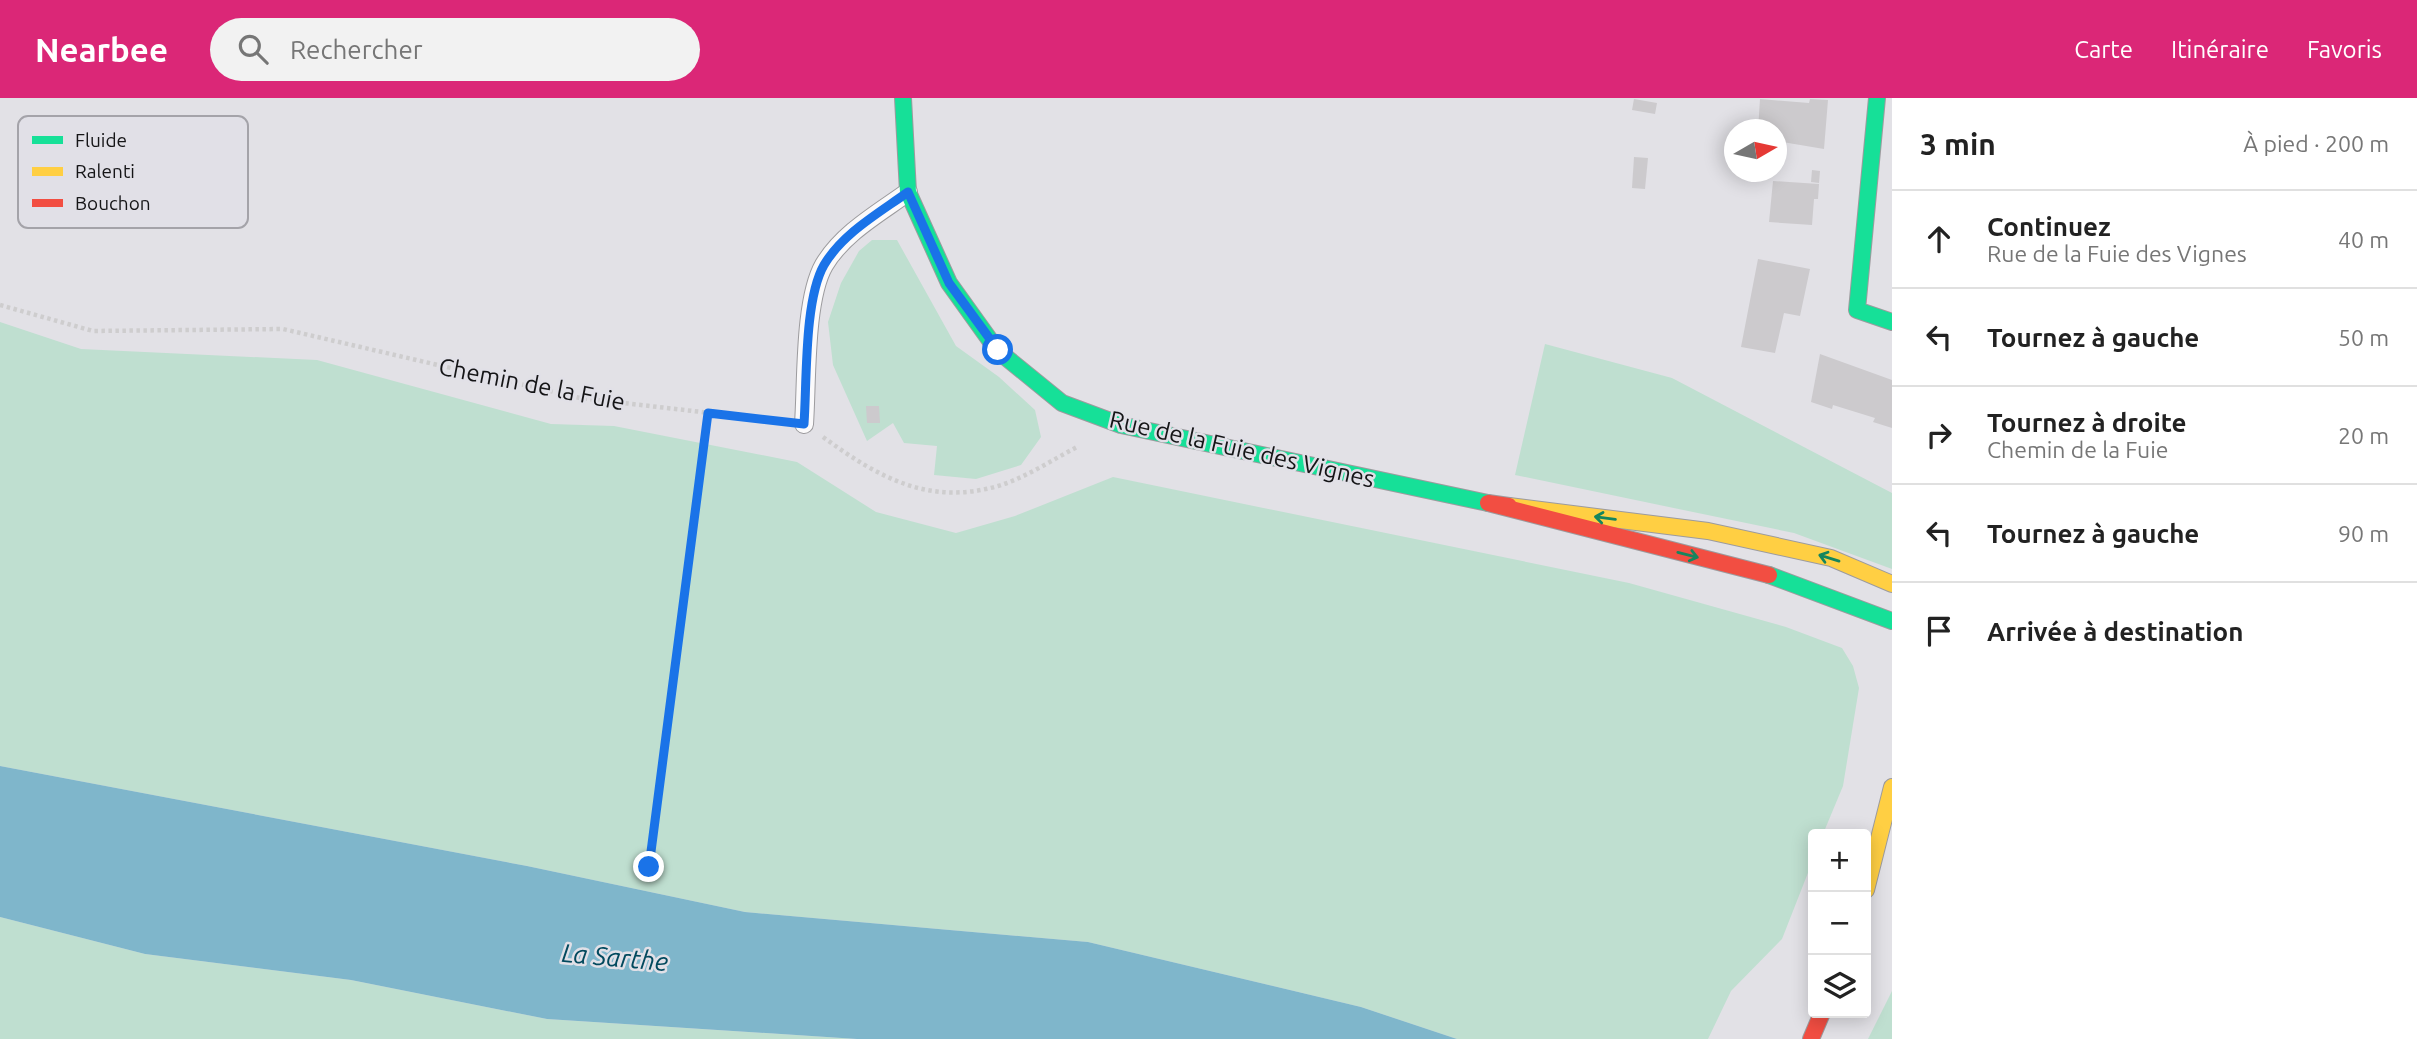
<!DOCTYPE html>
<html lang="fr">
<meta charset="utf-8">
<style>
:root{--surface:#fff;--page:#f2f2f2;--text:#222;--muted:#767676;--line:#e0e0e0;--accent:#db2777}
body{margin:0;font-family:Ubuntu,sans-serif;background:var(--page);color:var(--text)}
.controls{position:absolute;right:21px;bottom:21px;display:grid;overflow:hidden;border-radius:7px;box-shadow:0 4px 18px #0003}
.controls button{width:63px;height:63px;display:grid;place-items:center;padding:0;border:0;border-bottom:2px solid var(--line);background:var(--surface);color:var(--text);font:35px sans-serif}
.compass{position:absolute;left:1724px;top:21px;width:63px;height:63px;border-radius:50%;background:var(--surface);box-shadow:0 4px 18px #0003;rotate:81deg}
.stop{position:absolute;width:21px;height:21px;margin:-16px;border:5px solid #1a73e8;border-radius:50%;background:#fff}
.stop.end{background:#1a73e8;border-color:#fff;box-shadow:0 2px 7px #0008}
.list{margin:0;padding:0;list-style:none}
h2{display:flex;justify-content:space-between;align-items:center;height:91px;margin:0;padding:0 28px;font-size:30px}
h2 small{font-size:23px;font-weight:400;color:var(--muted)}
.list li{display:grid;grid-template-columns:46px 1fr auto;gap:21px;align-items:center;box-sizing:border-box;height:98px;padding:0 28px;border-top:2px solid var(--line)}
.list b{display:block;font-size:26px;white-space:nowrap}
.list p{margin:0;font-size:23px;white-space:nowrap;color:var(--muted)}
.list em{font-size:23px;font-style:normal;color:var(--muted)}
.icon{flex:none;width:38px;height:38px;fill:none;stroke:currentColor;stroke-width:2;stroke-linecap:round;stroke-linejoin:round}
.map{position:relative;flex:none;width:1892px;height:941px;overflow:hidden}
header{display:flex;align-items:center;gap:42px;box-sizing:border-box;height:98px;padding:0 35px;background:var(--accent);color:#fff}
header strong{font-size:33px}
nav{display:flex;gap:38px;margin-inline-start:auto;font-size:24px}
.search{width:490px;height:63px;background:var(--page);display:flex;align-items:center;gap:18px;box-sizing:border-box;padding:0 24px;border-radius:38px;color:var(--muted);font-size:26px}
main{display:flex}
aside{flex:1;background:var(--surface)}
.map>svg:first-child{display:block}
.green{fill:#bfdfd0}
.water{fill:#7fb6cb}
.building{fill:#cccacd}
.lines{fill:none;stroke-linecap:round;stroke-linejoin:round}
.lane-casing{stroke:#9c9b9e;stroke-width:20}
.fast-casing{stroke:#9c9b9e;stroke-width:18}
.slow-casing{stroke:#9c9b9e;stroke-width:18}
.jam-casing{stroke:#9c9b9e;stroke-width:18}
.path{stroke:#cecdce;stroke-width:4.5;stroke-dasharray:3.5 3.5;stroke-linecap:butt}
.lane{stroke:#fbfafb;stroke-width:18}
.fast{stroke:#16e098;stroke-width:16}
.slow{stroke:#ffcf43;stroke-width:16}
.jam{stroke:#f24e42;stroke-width:16}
.oneway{stroke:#16855e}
.route{stroke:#1a73e8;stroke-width:9}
.labels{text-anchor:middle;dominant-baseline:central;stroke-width:5;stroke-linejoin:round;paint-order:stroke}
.street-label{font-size:24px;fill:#151517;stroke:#e1e0e7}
.water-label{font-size:26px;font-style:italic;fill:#02495e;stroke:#e1e0e7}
.key{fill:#e1e0e7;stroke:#a4a3a9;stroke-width:2}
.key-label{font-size:19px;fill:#151517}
</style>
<header>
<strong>Nearbee</strong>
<div class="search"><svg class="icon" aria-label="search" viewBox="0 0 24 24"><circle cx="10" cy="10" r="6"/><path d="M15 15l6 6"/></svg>Rechercher</div>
<nav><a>Carte</a><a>Itinéraire</a><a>Favoris</a></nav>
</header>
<main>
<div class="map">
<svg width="1892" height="941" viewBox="0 0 1892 941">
<rect width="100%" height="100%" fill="#e2e1e6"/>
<g class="green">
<path d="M872 142H897L956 248 999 279 1035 312 1041 339 1021 367 976 381 934 377 937 348 904 345 893 325 867 343 833 267 828 224 841 185 859 153Z"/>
<path d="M0 224 81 251 317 262 551 326 614 328 797 364 876 414 956 435 1015 418 1113 379 1629 485 1786 529 1842 550 1853 568 1859 590 1843 688 1823 736H1813V762L1782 841 1731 893 1708 941H1457L1361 909 1088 844 745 814 527 768 0 668Z"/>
<path d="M1545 246 1672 280 1892 395V471L1794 435 1515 377Z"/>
<path d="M0 819 145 856 351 882 547 921 857 941H0Z"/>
<path d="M1892 893V941H1868Z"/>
</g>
<path class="water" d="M0 668 527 768 745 814 1088 844 1361 909 1457 941H857L547 921 351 882 145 856 0 819Z"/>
<g class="building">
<path d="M1634 1 1657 5 1655 16 1632 12Z"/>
<path d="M1760 1 1809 5 1810 1 1828 2 1824 51 1776 43V32H1758Z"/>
<path d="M1634 59 1648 60 1645 91 1632 90Z"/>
<path d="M1812 72 1820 73 1819 85 1811 84Z"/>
<path d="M1773 83 1819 86 1818 101H1814L1812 127 1769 124Z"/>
<path d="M1758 161 1810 171 1800 218 1784 215 1775 255 1741 249Z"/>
<path d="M1820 256 1892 282V330L1873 324 1875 320 1833 307 1832 311 1811 304Z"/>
<path d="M866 308H879L880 325H867Z"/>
</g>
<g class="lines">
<g class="lane-casing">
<path id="lane" d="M804 326C807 284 804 202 824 167 843 135 879 115 908 94"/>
</g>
<g class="fast-casing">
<g id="fast">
<path d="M903 0 908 94 949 185 997 252 1062 305 1121 327 1488 405"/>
<path d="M1877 0 1857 212 1892 224"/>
<path d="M1769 477 1892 523"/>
</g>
</g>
<g class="slow-casing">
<g id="slow">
<path d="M1509 408 1708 433 1831 460 1892 486"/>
<path d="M1866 792 1892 689"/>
</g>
</g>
<g class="jam-casing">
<g id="jam">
<path d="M1509 408 1488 405 1769 477"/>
<path d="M1811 941 1822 915"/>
</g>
</g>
<g class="path">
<path d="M0 207 93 233 283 231 580 300 780 323"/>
<path d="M823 339C878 379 928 408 998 388 1025 380 1052 362 1077 349"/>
<path d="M649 769 708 315"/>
</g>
<use href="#lane" class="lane"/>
<use href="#fast" class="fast"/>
<use href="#slow" class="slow"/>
<use href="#jam" class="jam"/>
</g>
<defs><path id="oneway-shaft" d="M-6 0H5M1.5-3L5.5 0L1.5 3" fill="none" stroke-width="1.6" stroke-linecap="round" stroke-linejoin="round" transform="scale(1.75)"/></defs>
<g class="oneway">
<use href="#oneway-shaft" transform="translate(1605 420) rotate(-173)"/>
<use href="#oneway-shaft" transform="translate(1688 457) rotate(14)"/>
<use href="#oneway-shaft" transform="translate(1829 460) rotate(-163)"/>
</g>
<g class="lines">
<path class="route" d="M649 769 708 315 804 326C807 284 804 202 824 167 843 135 879 115 908 94L949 185 998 252"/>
</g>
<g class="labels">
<g class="street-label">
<text transform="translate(532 286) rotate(11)">Chemin de la Fuie</text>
<text transform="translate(1242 351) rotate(13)">Rue de la Fuie des Vignes</text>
</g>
<g class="water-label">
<text transform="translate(615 859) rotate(5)">La Sarthe</text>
</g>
</g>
<rect x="18" y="18" width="230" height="112" rx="10" class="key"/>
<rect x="32" y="38" width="31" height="8" fill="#16e098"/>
<rect x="32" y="69" width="31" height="9" fill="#ffcf43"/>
<rect x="32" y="101" width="31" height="8" fill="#f24e42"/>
<g class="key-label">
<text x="75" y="49">Fluide</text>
<text x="75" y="80">Ralenti</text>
<text x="75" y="112">Bouchon</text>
</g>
</svg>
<div class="controls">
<button>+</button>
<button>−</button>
<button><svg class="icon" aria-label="layers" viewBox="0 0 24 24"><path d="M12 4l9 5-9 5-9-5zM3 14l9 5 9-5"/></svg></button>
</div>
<svg class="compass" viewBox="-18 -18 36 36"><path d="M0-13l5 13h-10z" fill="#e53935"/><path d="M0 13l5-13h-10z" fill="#767676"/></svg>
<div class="stop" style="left:998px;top:252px"></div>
<div class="stop end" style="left:649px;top:769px"></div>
</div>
<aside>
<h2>3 min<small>À pied · 200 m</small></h2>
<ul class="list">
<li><svg class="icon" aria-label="ahead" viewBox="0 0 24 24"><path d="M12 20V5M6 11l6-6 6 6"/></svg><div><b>Continuez</b><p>Rue de la Fuie des Vignes</p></div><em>40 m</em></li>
<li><svg class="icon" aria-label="left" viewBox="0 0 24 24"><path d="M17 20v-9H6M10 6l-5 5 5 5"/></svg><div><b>Tournez à gauche</b></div><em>50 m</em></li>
<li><svg class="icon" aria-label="right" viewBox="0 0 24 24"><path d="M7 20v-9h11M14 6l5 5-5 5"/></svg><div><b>Tournez à droite</b><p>Chemin de la Fuie</p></div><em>20 m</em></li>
<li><svg class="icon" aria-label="left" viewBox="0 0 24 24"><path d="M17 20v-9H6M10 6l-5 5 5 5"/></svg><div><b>Tournez à gauche</b></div><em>90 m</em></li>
<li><svg class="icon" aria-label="arrive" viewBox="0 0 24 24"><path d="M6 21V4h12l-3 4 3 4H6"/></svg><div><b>Arrivée à destination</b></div></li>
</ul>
</aside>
</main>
